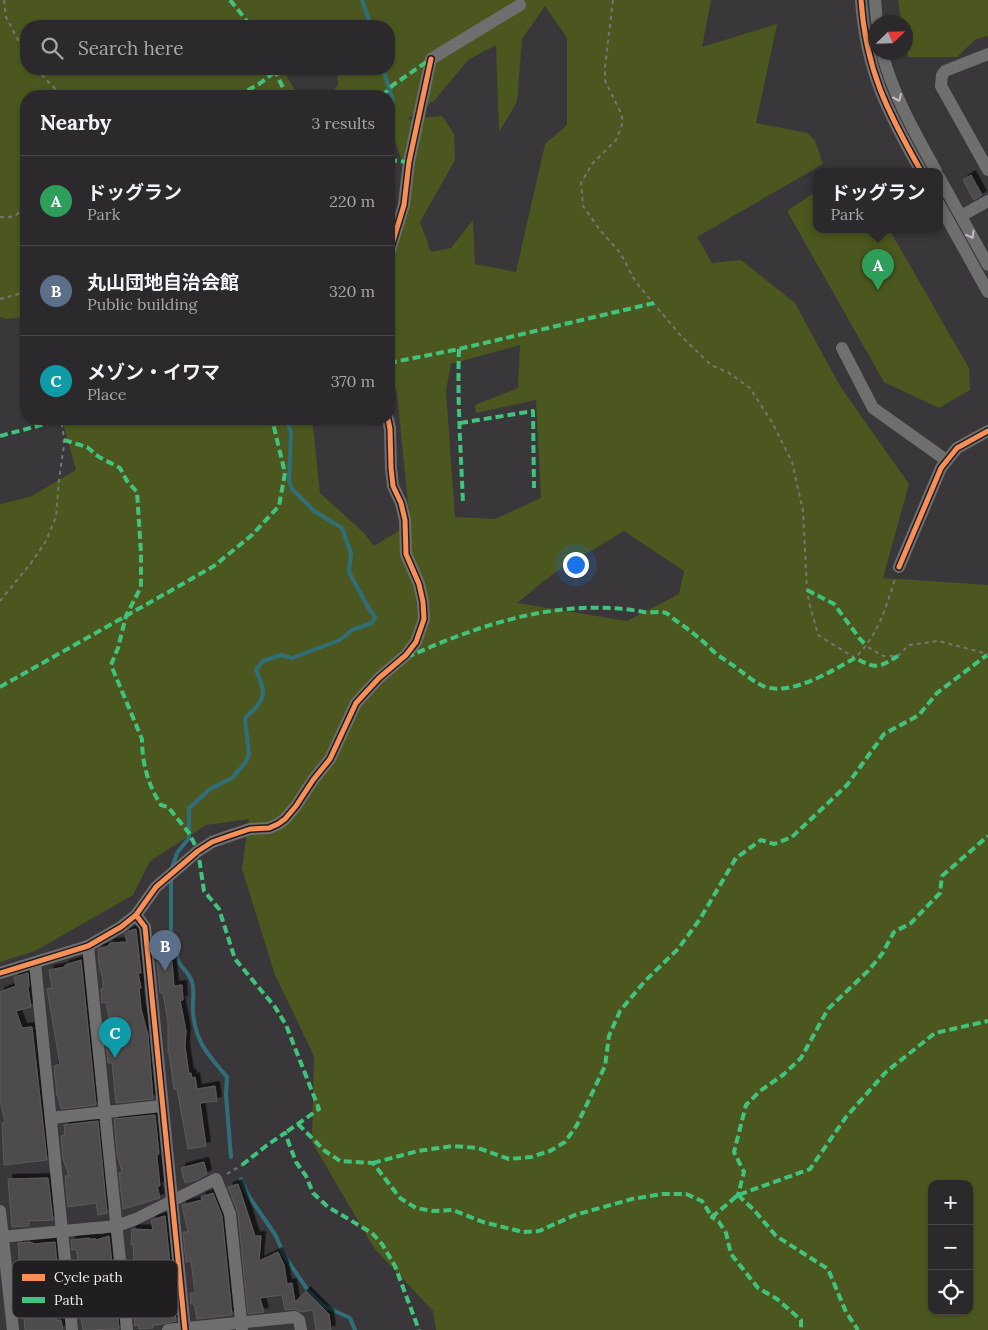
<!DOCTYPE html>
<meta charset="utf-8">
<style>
:root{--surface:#2c292c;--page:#343134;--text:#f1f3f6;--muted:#a6a6a9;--line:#484548;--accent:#d6ab8b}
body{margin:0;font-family:Lora,"Noto Sans JP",serif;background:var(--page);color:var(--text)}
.controls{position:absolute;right:15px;bottom:15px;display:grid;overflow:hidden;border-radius:10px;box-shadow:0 1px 4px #0004}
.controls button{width:45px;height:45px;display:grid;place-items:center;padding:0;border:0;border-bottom:1px solid var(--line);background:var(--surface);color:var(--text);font:25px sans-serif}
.compass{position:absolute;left:868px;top:15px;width:45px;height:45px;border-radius:50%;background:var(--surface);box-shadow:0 1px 4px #0004;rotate:67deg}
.you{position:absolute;left:575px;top:564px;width:18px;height:18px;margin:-12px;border:4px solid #fff;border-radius:50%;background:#1a73e8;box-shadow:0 0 0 8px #1a73e833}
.badge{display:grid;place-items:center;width:32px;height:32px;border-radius:50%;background:var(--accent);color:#fff;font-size:16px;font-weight:700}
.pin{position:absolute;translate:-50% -41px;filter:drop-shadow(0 1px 2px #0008)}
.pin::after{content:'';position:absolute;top:26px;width:18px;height:15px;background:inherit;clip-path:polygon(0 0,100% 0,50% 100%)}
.popup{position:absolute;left:813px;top:168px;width:130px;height:65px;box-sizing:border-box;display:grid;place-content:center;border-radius:10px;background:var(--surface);filter:drop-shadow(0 1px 4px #0005);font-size:16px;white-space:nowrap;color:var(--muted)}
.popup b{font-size:19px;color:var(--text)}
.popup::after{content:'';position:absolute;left:50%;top:100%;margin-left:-10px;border:10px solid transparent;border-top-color:var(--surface)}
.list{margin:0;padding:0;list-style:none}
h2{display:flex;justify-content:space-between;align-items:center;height:65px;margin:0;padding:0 20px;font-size:21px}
h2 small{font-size:16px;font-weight:400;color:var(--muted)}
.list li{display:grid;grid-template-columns:32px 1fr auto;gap:15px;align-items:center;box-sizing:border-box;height:90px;padding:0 20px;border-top:1px solid var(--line)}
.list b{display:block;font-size:19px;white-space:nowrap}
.list p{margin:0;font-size:16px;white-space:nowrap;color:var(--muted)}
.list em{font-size:16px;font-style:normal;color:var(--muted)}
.icon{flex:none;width:28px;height:28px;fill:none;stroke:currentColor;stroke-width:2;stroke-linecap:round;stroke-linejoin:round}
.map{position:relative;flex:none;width:988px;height:1330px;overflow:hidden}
.search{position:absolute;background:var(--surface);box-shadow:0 1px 4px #0004;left:20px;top:20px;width:375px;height:55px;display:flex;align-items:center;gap:12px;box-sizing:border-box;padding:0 18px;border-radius:20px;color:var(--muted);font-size:19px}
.panel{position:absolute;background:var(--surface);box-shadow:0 1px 4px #0004;left:20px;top:90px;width:375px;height:335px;border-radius:20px}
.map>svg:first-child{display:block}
.green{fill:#4b571e;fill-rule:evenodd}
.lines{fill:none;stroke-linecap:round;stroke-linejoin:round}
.stream{stroke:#306f79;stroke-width:4}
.building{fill:#4e4c4c;stroke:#5d5a5b;filter:url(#shadow)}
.path{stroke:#767576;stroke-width:2;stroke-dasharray:4 4;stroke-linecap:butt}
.minor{stroke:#706f6f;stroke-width:12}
.quiet{stroke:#40c37c;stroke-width:4;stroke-dasharray:8 4;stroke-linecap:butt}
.cycleway-casing{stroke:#211e21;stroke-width:8}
.cycleway{stroke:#f78f57;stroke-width:5}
.oneway{stroke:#c2bfc2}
.key{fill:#211e21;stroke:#5e5b5e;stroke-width:1}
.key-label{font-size:14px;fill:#eeeaee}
</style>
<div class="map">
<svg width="988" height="1330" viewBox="0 0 988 1330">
<defs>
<filter id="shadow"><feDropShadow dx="4.5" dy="-4.5" stdDeviation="0" flood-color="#0009"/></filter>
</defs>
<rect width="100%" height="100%" fill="#3a373a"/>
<g class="green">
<path d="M0 0H711L702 47 777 24 756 123 808 133 815 141 823 164 697 237 712 263 741 260 795 303 840 386 909 484 883 578 988 585V1330H436L433 1311 374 1248 312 1142 314 1056 275 975 242 869 249 819 206 825 150 861 133 895 35 951 0 962V504L30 497 76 470 62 419H314L313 427 320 493 364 533 374 546 410 524 397 393 389 371V244L412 190 389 124V96H330L338 85 337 69H389V26H26V69H283L298 96H26V317L6 319 0 317ZM545 6 567 38V125L545 144 516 272 475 264 473 220 451 248 431 252 420 222 455 160 454 134 442 116 407 119 434 101 468 60 496 45 499 132 517 102 522 39ZM520 345 518 388 475 405 476 413 536 400 541 498 495 519 455 517 446 391 451 364ZM624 531 684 571 679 594 627 621 517 603 554 573ZM932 1184H969V1311H932Z"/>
<path d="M898 0H988V36L976 39 957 57H908L906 44V22H901Z"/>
<path d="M817 191V229H889L969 368 970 390 939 408 884 382 787 211Z"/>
</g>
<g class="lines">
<g class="stream">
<path d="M362 0 371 26"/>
<path d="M383 69 393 100 389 112"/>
<path d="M172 868 177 853 189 838V808L210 789 232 778 245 763 249 755 245 718C265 699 268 697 256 670L263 661 281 655 292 658 340 640 352 630 372 623 375 617 368 607 349 572 351 553 342 528 314 511 292 489 289 481 291 432 286 419"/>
<path d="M171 877V934L174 940 179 944C172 968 186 964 192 982 195 992 192 1003 193 1013 196 1044 209 1055 227 1077L226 1095 231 1157"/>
<path d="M241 1179 248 1195 276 1236 284 1255 309 1292 322 1305 350 1318 355 1330"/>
</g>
</g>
<g class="building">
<path d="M971 175 982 195 974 200 963 180Z"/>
<path d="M136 929 141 973H138L141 988H139L141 1009 148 1035 153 1099 116 1103 112 1063H108L106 1042 113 1041 106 1002 102 1003 101 989H103V980L99 964 98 949 108 946 110 943 127 942 125 934 129 931Z"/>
<path d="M81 960 96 1105 61 1109 58 1096H57L54 1066 60 1064 47 989 52 988 49 970 65 967V965Z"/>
<path d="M172 961 174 986 182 985 183 1000H180L186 1031 185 1047 189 1074 191 1073 192 1078 195 1077 197 1089 215 1086 217 1101 200 1103 206 1146 188 1149 177 1089H174L169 1053H168V1022L163 993H160L157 962Z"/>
<path d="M28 973 29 987 28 988 31 1007 16 1011 22 1028 32 1027 47 1160 4 1165 2 1123H5L0 1100V992L16 986 14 977Z"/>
<path d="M155 1115 159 1154H157V1158L160 1186H157L160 1198 123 1209 119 1173 122 1172 117 1154 114 1119Z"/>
<path d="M98 1121 107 1213 98 1215 96 1203 68 1207 65 1176H69L63 1159 61 1136 65 1135 64 1125Z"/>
<path d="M204 1162 207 1174 196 1180 185 1183 181 1168Z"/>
<path d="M48 1178 53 1220 29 1221V1226L12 1227 8 1179Z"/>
<path d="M238 1184 255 1236H261L259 1261 278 1252 284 1265 287 1284 292 1283 295 1302 306 1291 329 1314 331 1330H316L313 1310 302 1312 295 1309 285 1310 282 1295 260 1298 264 1312 248 1314 238 1213 228 1187Z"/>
<path d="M213 1193 222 1216 232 1315 197 1319 194 1304H191L190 1293H195L191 1261 186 1262 183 1232H188L182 1205 202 1200 201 1197Z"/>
<path d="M165 1216 176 1321 152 1326 153 1328 139 1329 138 1325 135 1326 130 1275H135L133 1244 131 1245 132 1229 153 1230 151 1220Z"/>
<path d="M109 1236 119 1329 83 1330 76 1286H79L77 1270 80 1269 76 1249 72 1250 71 1240 89 1238 90 1239H96V1240Z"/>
<path d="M30 1242 35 1244 55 1242 60 1295 55 1305 56 1320H61L63 1330H25L18 1243Z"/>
</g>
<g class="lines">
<g class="path">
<path d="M4 0 6 17 26 55"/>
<path d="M613 0 605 67V81L621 113 623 122 616 140 592 164 581 183 583 206 600 230 621 254 635 281 681 336 711 365 729 373 750 388 773 424 792 462 803 511 807 590 809 602 818 635 855 658C878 635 886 608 895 579"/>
<path d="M36 69 62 96"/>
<path d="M0 217C17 218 18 215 26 201"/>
<path d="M0 299 26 292"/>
<path d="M0 601 31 563 46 541 56 517 59 480 64 445 63 429 60 419"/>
<path d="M868 647 883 656H898L909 645 939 641 988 654"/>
<path d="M227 1174 242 1165"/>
</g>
<g class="minor">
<path d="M861 0C866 70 887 111 921 171"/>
<path d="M875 0 877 22"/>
<path d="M882 52C893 95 915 133 936 171"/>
<path d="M988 54 945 71 942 75 941 86 988 170"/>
<path d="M939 177 988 265"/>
<path d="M939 204 988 292"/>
<path d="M961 216 988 201"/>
<path d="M389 254 404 205 409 162 431 59 520 5"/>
<path d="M842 348 873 408 946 460"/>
<path d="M899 567 941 468 957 448 988 431"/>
<path d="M136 915 145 927 185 1330"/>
<path d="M88 946 127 1330"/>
<path d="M35 963 72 1330"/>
<path d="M0 973 88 946 121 927 136 915 156 887 198 851 212 842 229 836 250 829 269 828 278 824 285 819 296 806 313 780 330 759 356 703 379 678 406 655 416 642 424 619 423 602 419 584 406 554 405 520 401 503 393 486 391 468 390 429 388 419"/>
<path d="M51 1118 162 1106"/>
<path d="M0 1211 13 1330"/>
<path d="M0 1237 117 1226 136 1219 216 1179 230 1214 242 1330"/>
<path d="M168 1330 295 1317 299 1320 301 1330"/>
</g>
<g class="quiet">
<path d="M230 0 251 26"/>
<path d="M274 69 287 96"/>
<path d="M237 96 259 84 275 72"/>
<path d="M382 96 393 85 431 59"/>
<path d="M389 160 409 162"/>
<path d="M459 349C457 401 461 452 463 504"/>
<path d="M389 363 459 349 654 303"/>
<path d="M460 423 533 411 534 488"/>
<path d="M0 436 60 420"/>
<path d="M64 440 87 447 99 457 120 468 127 481 137 492 141 553V587L126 616 118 648 111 665 142 739C142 763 148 785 161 805L168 807 189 833 198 851 204 891 219 909 235 959 275 1007 286 1025 319 1109 285 1133"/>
<path d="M807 590 834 604 860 639 867 646"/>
<path d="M406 655H412C483 623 565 597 644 612 650 613 660 611 666 613 670 615 674 620 678 622 691 631 702 640 713 651 721 658 730 663 738 669 746 675 754 682 763 686 790 697 832 671 855 658 876 669 878 668 898 656"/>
<path d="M0 687 179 586 214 566 252 535 279 506 285 473 272 419"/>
<path d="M298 1124 325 1151 340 1161 373 1163 400 1198 416 1208 433 1211 453 1210 483 1222 523 1232 539 1231 575 1215 632 1199 662 1194H686L702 1201 712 1217 738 1195 810 1169 846 1117 886 1072 935 1033 988 1021"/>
<path d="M373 1163 418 1151 453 1146 478 1148 509 1159 531 1157 550 1151 565 1142 577 1125 605 1066 609 1036 620 1011 645 981 678 949 700 919 736 858 761 840 774 844 792 837 847 785 884 734 919 715 937 693 987 655"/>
<path d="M242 1165 266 1146 285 1133 296 1162 306 1176 313 1193 328 1207 372 1233 382 1244 395 1266 419 1330"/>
<path d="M738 1195 754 1210 776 1236 828 1269 846 1312 858 1330"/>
<path d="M734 1198 738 1195 744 1172 734 1152 746 1105 760 1091 783 1075 801 1058 828 1009 868 971 882 954 894 932 911 923 940 893 942 876 988 836"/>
<path d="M715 1214 712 1217 719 1222 726 1233 731 1254 758 1288 777 1299 801 1320V1330"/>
</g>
<g class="cycleway-casing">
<g id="cycleway">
<path d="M861 0C866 70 887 111 921 171"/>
<path d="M389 254 404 205 409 162 431 59"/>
<path d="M899 567 941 468 957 448 988 431"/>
<path d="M136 915 145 927 185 1330"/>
<path d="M0 973 88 946 121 927 136 915 156 887 198 851 212 842 229 836 250 829 269 828 278 824 285 819 296 806 313 780 330 759 356 703 379 678 406 655 416 642 424 619 423 602 419 584 406 554 405 520 401 503 393 486 391 468 390 429 388 419"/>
</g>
</g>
<use href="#cycleway" class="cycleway"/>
</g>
<defs><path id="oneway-chevron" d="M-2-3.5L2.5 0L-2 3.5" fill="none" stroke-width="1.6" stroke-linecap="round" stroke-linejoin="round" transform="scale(1.25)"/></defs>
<g class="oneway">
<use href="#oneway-chevron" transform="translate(898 98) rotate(66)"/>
<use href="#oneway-chevron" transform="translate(971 235) rotate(61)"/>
</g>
<rect x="12" y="1260" width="166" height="58" rx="8" class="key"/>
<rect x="22" y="1274" width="23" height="7" fill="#f78f57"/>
<rect x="22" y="1297" width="23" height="6" fill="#40c37c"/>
<g class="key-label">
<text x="54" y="1282">Cycle path</text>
<text x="54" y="1305">Path</text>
</g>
</svg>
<div class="controls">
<button>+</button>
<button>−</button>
<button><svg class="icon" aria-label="locate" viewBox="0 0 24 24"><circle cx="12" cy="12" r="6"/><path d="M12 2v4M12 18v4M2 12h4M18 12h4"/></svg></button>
</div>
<svg class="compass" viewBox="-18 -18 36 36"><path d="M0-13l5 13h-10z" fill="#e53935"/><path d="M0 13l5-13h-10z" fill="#a6a6a9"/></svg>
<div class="you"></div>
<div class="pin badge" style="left:878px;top:290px;background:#2e9e5b">A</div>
<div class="popup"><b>ドッグラン</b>Park</div>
<div class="pin badge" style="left:165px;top:971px;background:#5c6f8a">B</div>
<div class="pin badge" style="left:115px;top:1058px;background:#0f9aa8">C</div>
<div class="search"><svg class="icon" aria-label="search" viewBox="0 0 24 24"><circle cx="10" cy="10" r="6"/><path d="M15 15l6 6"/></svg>Search here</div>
<section class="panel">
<h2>Nearby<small>3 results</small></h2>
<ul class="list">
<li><span class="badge" style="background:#2e9e5b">A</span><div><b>ドッグラン</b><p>Park</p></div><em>220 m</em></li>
<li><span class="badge" style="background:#5c6f8a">B</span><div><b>丸山団地自治会館</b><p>Public building</p></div><em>320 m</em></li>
<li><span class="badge" style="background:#0f9aa8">C</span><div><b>メゾン・イワマ</b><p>Place</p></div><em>370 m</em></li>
</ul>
</section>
</div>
